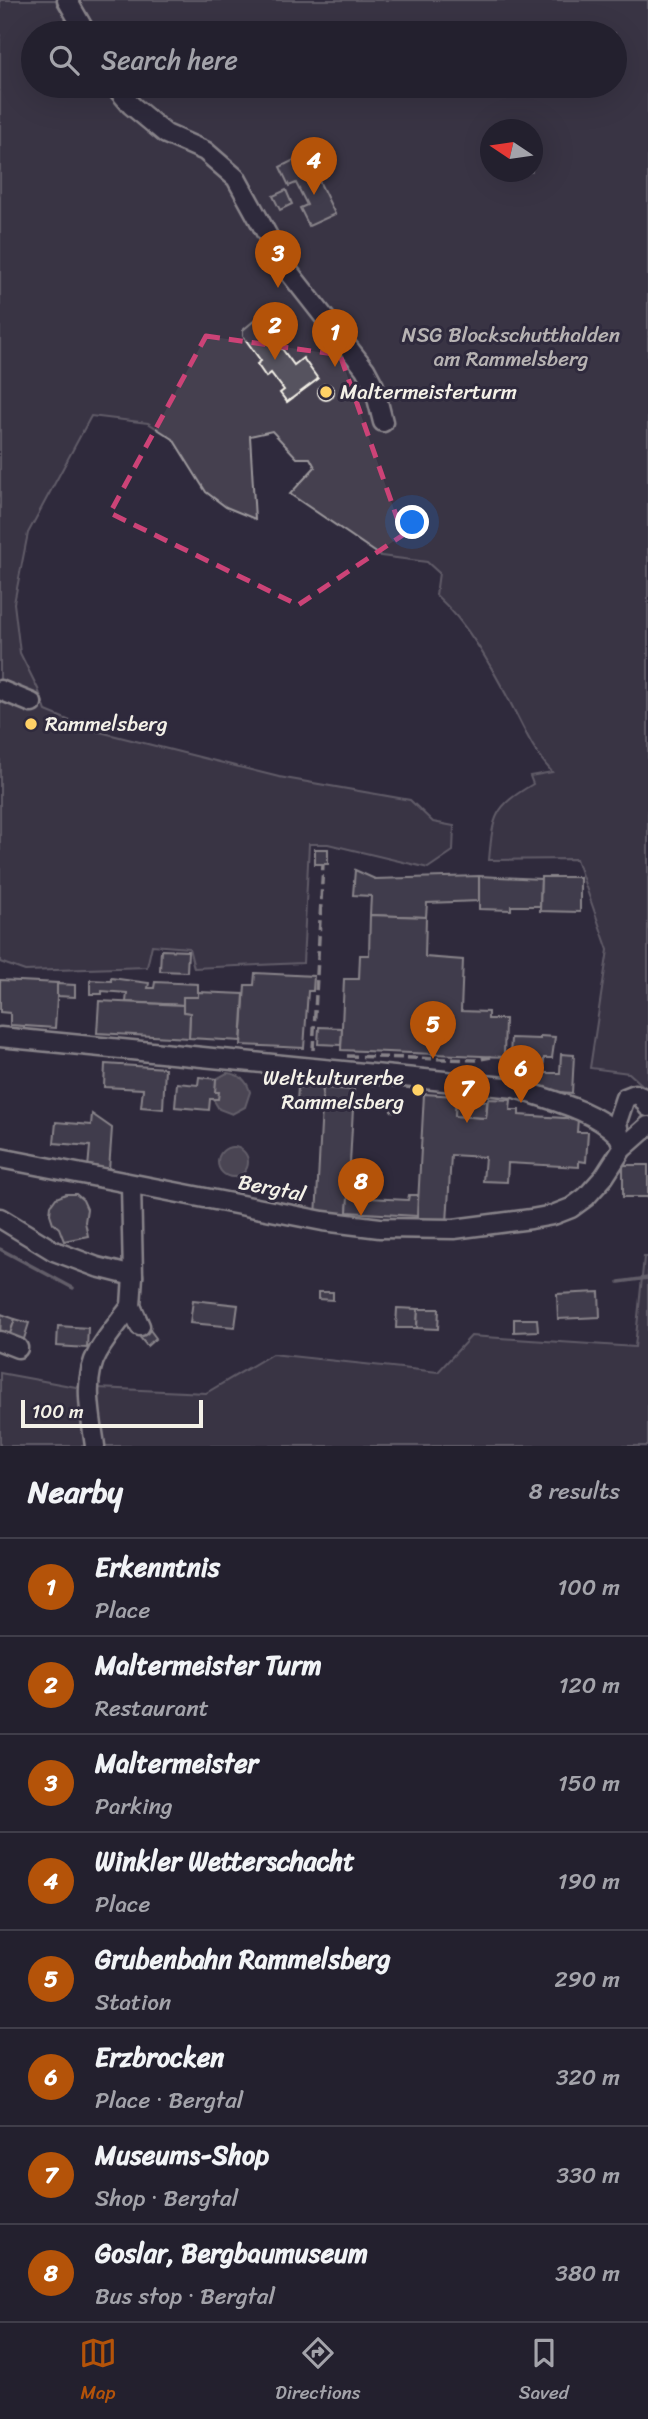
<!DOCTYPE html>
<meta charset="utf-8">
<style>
:root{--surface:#23202e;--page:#2b2836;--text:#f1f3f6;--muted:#a3a3aa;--line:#403e4a;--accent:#b45309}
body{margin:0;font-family:Sriracha,sans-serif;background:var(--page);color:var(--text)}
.compass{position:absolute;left:480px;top:119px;width:63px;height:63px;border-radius:50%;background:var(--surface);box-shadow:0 7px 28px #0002;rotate:283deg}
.scale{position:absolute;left:21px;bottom:18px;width:182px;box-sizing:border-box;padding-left:7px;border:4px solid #f4f1e8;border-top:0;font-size:19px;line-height:24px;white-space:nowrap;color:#f4f1e8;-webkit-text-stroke:5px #2f2a3d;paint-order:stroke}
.you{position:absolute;left:413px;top:523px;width:24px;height:24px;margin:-18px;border:5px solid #fff;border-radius:50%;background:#1a73e8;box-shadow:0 0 0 10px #1a73e833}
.badge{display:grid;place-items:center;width:46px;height:46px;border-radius:50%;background:var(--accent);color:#fff;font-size:23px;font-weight:700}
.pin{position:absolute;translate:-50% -58px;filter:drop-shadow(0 2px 4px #0008)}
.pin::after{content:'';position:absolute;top:37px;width:24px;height:21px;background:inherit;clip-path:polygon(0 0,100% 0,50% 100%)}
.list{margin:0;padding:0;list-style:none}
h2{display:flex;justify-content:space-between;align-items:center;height:91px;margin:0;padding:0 28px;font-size:30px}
h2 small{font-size:23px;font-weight:400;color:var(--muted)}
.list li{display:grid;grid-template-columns:46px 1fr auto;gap:21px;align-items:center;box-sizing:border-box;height:98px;padding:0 28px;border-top:2px solid var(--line)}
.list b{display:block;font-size:26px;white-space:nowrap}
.list p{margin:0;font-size:23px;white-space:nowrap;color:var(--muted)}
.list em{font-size:23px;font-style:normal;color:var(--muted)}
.icon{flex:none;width:38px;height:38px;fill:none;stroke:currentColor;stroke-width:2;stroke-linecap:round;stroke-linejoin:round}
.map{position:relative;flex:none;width:648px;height:1446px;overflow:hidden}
.search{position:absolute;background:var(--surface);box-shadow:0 7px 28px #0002;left:21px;right:21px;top:21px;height:77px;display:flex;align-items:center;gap:18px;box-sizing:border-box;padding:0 24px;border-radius:38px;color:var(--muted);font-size:26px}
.sheet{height:875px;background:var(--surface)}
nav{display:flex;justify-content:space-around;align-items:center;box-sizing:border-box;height:98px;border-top:2px solid var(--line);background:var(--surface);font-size:19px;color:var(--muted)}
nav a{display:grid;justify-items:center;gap:4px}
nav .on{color:var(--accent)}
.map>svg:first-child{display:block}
.green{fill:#454050;stroke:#9c989c;stroke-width:2;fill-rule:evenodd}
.water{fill:#6a6670;stroke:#a19ea0;stroke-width:2}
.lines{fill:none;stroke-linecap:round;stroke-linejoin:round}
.stream{stroke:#a19ea0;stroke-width:3.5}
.building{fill:#56525f;stroke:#f4f1e8;stroke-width:2}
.minor-casing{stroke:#f4f1e8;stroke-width:23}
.minor{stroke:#2f2a3d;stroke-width:18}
.rail{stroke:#f4f1e8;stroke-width:3.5;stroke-dasharray:10 5;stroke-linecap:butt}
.marked{fill:none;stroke:#cc4377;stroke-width:5;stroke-dasharray:14 9;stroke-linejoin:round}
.poi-dot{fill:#ffd166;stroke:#2f2a3d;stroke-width:2.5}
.labels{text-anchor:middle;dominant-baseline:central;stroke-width:6;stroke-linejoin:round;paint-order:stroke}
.park-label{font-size:21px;fill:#b7b3b3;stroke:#2f2a3d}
.poi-label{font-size:21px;fill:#f4f1e8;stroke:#2f2a3d;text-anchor:start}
.street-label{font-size:21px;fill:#f4f1e8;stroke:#2f2a3d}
</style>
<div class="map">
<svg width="648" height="1446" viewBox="0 0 648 1446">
<rect width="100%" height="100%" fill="#2f2a3d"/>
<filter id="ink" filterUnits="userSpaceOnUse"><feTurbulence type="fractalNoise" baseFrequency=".0143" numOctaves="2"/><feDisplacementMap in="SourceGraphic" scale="14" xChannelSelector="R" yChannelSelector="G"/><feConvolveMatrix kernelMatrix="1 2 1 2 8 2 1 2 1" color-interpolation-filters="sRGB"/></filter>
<g filter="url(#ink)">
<g class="green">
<path d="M0 0H648V1090L629 1073 590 1068 608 950 576 859 489 860C493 815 494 807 533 784L530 776 552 772C533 751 523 727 510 702 490 664 468 624 436 595L439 573 427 562 381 556 290 494 315 467 310 458H297L272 431 250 436 255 519 226 507 206 492 173 439 148 423 91 416 28 533 14 603 20 653 38 689 46 711 92 730 279 777 410 800 433 822 454 826 453 851 428 868 328 844H309L303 963 194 968 189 948 152 945 147 967 25 971 0 962ZM33 33H615V86H33ZM490 130H532V172H490Z"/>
<path d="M644 1257H648V1446H0V1373L76 1387 206 1393 272 1354 438 1372 471 1336 635 1347Z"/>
</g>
<g class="water">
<path d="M227 1073C240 1074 247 1080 250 1092L245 1107 232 1114 219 1109 213 1099H218V1093L215 1092 216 1079Z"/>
<circle cx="233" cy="1162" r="15"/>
</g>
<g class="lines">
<g class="stream">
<path d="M0 1249 73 1288"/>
<path d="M619 1282 648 1278"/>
</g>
</g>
<g class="building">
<path d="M306 154 335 214 309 226 300 208 307 205 296 183 289 186 280 167Z"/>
<path d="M286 190 292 204 280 210 273 196Z"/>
<path d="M267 317 283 337 277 342 294 365 303 358 318 379 287 402 280 393 284 390 271 373 266 377 257 364 261 361 243 336V330L255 320 258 324Z"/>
<circle cx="326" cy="392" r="8"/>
<rect x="315" y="849" width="13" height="15"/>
<path d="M355 870 375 879 479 876V901L427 903 426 917 370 915 371 896 353 895Z"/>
<path d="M479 876 541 879 540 906H511V910L479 909Z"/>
<path d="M541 877H580V912L540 911Z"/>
<path d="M370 915 426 917 425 957 463 960 461 1011 488 1012V1019H505L504 1057 341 1050 344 979H359L360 955H369Z"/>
<path d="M161 950 188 951 187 972 160 971Z"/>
<path d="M255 973 314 976 313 991H308L304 1048 241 1045 245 985H254Z"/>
<path d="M111 978 149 983 148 988H154L155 982 198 984V997H183V1005L126 1002 127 993 102 991V994H90V980L111 981Z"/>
<path d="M0 980 58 983 55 1028 10 1025V1013L0 1012Z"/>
<path d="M57 984 75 985V997L57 996Z"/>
<path d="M198 992 244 994 241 1041 189 1038 190 1013 183 1012V997H198Z"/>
<path d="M99 1001 183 1005V1012L190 1013 189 1038 97 1033Z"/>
<path d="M319 1027 342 1028 341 1045 318 1044Z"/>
<path d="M540 1036 555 1037 552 1058H544L543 1073H560L561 1054 574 1055 572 1093 534 1090 536 1058 510 1057 511 1038 540 1039Z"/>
<path d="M105 1064 165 1068 163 1109 141 1107 143 1089 104 1087Z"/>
<path d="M199 1077 216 1079 215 1092H219L218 1099H210L209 1110 175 1107 177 1083 198 1085Z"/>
<path d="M298 1087 323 1088 322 1103 297 1102Z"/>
<path d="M323 1088 354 1090 347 1218 316 1217Z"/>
<path d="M424 1094 456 1096 455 1116 486 1118 488 1099 511 1100 510 1110H519V1115L578 1119 577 1132H588L586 1162 579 1161V1167L508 1163 507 1182 483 1181 485 1157 451 1155 447 1223 417 1221Z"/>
<path d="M456 1099 487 1101 486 1118 455 1116Z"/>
<path d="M392 1100H401L400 1112 391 1111Z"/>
<path d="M92 1114 112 1128 109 1170 88 1168 90 1146 54 1143 56 1122 91 1125Z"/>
<rect x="623" y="1165" width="25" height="32"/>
<path d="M66 1194H76L83 1200 87 1209 85 1222 88 1236 64 1241 59 1228 53 1223 50 1214 51 1205 56 1198Z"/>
<path d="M409 1195H418L417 1216 347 1212 348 1197 408 1200Z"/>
<path d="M318 1292H333V1300L318 1299Z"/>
<path d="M599 1292 600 1317 558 1319 557 1294Z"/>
<path d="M193 1300 238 1305 235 1327 190 1323Z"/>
<path d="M397 1308 418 1309 417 1328H396Z"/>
<path d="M418 1309H439L438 1329 417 1328Z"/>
<path d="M1 1314 15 1319 9 1337 0 1335Z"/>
<path d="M15 1319 29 1323 23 1342 9 1337Z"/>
<path d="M514 1319H537L538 1331 514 1332Z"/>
<path d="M144 1322 156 1338 147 1346 134 1330Z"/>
<path d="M58 1326 88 1328 87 1348 57 1346Z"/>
</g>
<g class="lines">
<g class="minor-casing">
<g id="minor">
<path d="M67 0 86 33"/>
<path d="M115 86 131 105 166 134 205 151 236 178 285 267 365 369 374 386 383 422"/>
<path d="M0 690 32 703"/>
<path d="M0 1037 515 1088C549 1100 592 1109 618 1135"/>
<path d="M620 1139 617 1122 625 1098 635 1094 642 1097 648 1107"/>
<path d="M0 1158 323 1221 380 1228 454 1229 531 1219 553 1215 571 1208 586 1197 604 1177 622 1149 648 1126"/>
<path d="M131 1185 133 1276 131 1306 140 1326"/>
<path d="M0 1218 54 1251 97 1267 133 1276"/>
<path d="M0 1341 18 1348"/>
<path d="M95 1446C91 1416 82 1379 98 1352 107 1336 120 1321 131 1306"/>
</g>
</g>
<use href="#minor" class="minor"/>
<g class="rail">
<path d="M313 1050 323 864"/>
<path d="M347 1056 476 1060 491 1057"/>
</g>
</g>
</g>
<path d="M0 0H648V1446H0ZM206 336 340 355 403 535 298 605 110 513Z" fill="#2f2a3d" fill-opacity=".55" fill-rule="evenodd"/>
<path class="marked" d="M206 336 340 355 403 535 298 605 110 513Z"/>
<g class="poi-dot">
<circle cx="326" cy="392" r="7"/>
<circle cx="31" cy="724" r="7"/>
<circle cx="418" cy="1090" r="7"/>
</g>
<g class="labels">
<g class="park-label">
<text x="511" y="335">NSG Blockschutthalden<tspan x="511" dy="24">am Rammelsberg</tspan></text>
</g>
<g class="poi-label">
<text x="340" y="392">Maltermeisterturm</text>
<text x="45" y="724">Rammelsberg</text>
<text x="404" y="1078" text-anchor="end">Weltkulturerbe<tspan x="404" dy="24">Rammelsberg</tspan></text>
</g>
<g class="street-label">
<text transform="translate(272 1188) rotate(11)">Bergtal</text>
</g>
</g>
</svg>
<svg class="compass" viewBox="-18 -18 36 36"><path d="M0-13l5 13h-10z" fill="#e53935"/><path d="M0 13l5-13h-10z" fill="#a3a3aa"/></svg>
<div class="scale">100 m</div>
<div class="you"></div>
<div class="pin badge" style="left:335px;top:367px">1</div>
<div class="pin badge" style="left:275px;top:360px">2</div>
<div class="pin badge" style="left:278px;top:288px">3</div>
<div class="pin badge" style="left:314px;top:195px">4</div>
<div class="pin badge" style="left:433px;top:1059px">5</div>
<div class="pin badge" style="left:521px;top:1103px">6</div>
<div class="pin badge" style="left:467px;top:1123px">7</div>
<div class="pin badge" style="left:361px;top:1216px">8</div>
<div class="search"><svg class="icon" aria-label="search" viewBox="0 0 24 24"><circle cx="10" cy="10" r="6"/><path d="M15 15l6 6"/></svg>Search here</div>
</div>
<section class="sheet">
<h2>Nearby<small>8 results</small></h2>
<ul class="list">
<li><span class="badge">1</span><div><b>Erkenntnis</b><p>Place</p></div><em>100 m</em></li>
<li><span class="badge">2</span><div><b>Maltermeister Turm</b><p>Restaurant</p></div><em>120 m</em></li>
<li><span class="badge">3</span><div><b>Maltermeister</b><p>Parking</p></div><em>150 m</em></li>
<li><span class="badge">4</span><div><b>Winkler Wetterschacht</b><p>Place</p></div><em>190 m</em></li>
<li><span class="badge">5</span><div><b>Grubenbahn Rammelsberg</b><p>Station</p></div><em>290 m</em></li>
<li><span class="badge">6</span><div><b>Erzbrocken</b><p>Place · Bergtal</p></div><em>320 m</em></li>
<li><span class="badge">7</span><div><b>Museums-Shop</b><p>Shop · Bergtal</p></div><em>330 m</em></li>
<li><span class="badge">8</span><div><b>Goslar, Bergbaumuseum</b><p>Bus stop · Bergtal</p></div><em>380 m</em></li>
</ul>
</section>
<nav>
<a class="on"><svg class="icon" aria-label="map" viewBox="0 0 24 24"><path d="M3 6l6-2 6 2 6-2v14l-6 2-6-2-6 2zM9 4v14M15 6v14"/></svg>Map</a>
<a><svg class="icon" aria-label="directions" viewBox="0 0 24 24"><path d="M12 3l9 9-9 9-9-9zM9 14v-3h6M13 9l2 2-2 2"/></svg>Directions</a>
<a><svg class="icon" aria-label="saved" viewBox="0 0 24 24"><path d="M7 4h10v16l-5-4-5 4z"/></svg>Saved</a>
</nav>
